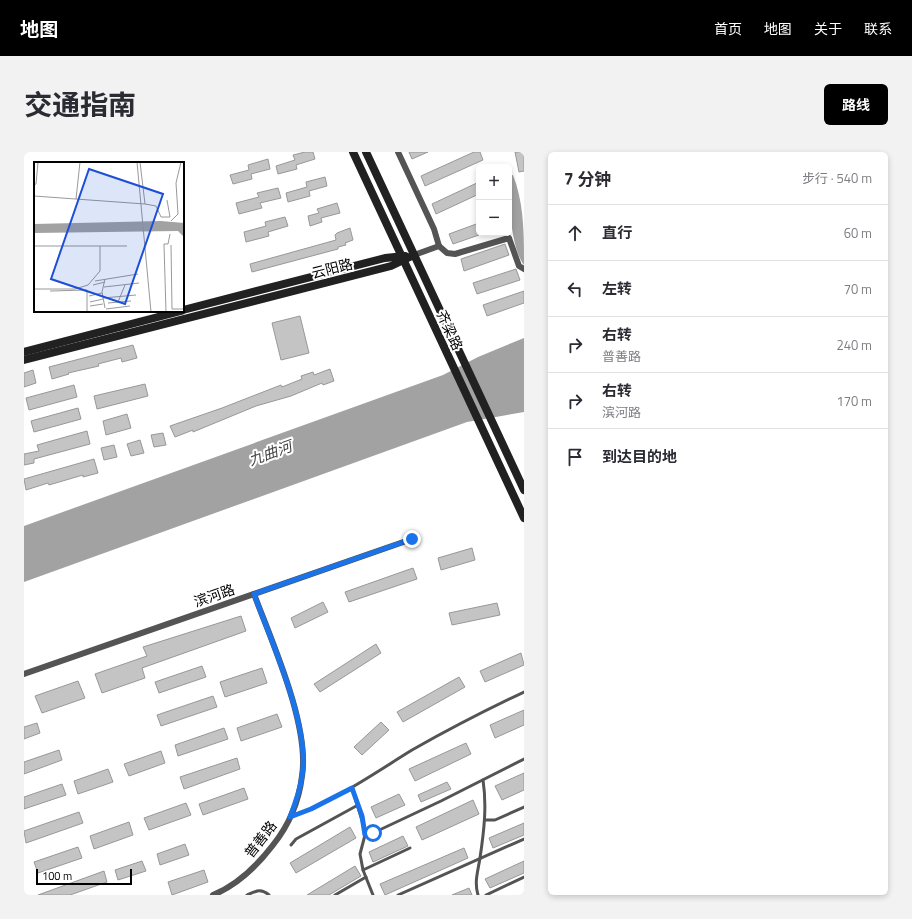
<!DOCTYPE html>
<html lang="zh">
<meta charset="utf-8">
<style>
:root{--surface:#fff;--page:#f2f2f3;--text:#2b2b33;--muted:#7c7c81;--line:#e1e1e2;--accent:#000}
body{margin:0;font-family:"Titillium Web","Noto Sans SC",sans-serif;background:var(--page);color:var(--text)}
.controls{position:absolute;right:12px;top:12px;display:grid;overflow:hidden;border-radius:6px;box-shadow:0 2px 6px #0003}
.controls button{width:36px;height:36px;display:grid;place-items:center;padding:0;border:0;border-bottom:1px solid var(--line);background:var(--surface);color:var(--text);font:20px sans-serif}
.scale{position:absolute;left:12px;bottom:10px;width:96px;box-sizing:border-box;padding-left:4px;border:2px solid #000;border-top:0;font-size:11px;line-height:14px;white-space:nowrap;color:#000;-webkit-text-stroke:3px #fff;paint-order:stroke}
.stop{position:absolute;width:12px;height:12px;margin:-9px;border:3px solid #1a73e8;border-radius:50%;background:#fff}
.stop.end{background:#1a73e8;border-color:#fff;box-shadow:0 1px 4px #0008}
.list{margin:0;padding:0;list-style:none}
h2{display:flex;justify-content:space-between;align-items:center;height:52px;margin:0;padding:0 16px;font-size:17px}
h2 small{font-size:13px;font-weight:400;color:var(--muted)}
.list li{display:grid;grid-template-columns:26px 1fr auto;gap:12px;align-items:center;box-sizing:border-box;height:56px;padding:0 16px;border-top:1px solid var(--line)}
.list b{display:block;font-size:15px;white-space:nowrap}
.list p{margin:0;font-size:13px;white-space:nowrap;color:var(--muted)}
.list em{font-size:13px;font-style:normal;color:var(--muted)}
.icon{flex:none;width:22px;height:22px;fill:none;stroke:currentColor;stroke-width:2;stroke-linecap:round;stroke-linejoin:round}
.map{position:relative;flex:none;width:500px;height:743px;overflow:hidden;border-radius:6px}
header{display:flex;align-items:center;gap:24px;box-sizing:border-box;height:56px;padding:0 20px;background:var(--accent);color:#fff}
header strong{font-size:19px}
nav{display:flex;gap:22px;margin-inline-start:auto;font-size:14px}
.intro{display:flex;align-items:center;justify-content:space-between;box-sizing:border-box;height:96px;padding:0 24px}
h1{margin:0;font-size:28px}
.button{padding:10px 18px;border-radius:6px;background:var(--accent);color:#fff;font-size:14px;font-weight:700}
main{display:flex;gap:24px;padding:0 24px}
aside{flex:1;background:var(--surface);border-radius:6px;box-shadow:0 2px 6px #0003}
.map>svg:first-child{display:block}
.water{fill:#a2a2a2}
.building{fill:#c4c4c4;stroke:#989898}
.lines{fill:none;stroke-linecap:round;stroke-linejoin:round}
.lane{stroke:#545454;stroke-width:3}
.street{stroke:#545454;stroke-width:6}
.secondary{stroke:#212121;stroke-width:8}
.route{stroke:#1a73e8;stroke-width:5}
.labels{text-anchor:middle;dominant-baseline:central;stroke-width:4;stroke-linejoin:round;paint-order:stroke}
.street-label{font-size:14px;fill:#000;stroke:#fff}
.water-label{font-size:15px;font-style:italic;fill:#434343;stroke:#fff}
.inset-road{fill:none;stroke:#999;stroke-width:1}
.view{fill:#1d4ed8;fill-opacity:0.15;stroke:#1d4ed8;stroke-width:2}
.inset-edge{fill:none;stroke:#000;stroke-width:2}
</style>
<header>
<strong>地图</strong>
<nav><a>首页</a><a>地图</a><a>关于</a><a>联系</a></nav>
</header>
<div class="intro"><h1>交通指南</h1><a class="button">路线</a></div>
<main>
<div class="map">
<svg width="500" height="743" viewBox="0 0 500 743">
<rect width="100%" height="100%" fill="#fff"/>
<g class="water">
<path d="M489 23C500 51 500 82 500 113 486 95 485 47 485 24Z"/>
<path d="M500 186V260L443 270 0 430V374L419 223 454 205Z"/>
</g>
<g class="building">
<path d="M281 0H289L291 7 272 13 273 17 254 22 252 14 271 8 269 3Z"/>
<path d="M385 0H404L388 7Z"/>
<path d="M450 0H456L459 8 401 34 397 24Z"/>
<path d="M491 0H500V19L495 20Z"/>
<path d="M244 7 246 17 227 22 228 27 209 32 206 23 225 18 224 13Z"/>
<path d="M301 25 303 34 285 39 286 44 264 50 262 41 283 35 282 30Z"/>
<path d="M455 30V42L412 62 408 52Z"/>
<path d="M254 36 257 46 236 51 238 56 215 62 212 51 235 45 233 41Z"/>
<path d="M313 51 316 61 297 66 298 70 286 74 284 64 295 61 293 57Z"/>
<path d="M261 65 264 74 244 80 245 84 222 90 220 80 242 74 241 70Z"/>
<path d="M455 71V83L429 92 425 82Z"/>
<path d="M326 76 329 88 321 91 322 93 314 95V97L228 120 226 112 312 88 311 83 313 81Z"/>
<path d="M481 92 485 103 440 119 437 107Z"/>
<path d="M492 117 496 128 453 142 449 131Z"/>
<path d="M500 139V151L463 164 459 153Z"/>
<path d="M276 164 285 201 257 208 248 171Z"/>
<path d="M109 193 113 206 98 210 97 206 74 212 75 214 44 221 45 222 28 227 25 215Z"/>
<path d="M306 217 310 229 299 233 298 231 267 244 232 254 169 280V278L151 285 146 274 198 256 257 233 258 235 278 227 277 224 289 220 290 223Z"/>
<path d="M9 218 12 231 0 235V221Z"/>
<path d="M121 232 124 244 73 257 70 244Z"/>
<path d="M50 233 53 245 5 258 2 246Z"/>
<path d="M54 256 57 267 10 280 7 269Z"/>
<path d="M103 262 107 276 82 283 79 269Z"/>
<path d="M63 279 66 292 10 307V311L0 313V302L15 299 13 293Z"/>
<path d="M139 281 142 293 130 295 127 283Z"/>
<path d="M116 288 120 301 107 304 103 292Z"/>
<path d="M90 293 93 305 80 308 77 296Z"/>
<path d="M70 307 74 321 59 325V323L25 333 24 331 2 338 0 327Z"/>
<path d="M448 396 451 408 417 418 414 406Z"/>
<path d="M389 416 393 427 325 450 321 440Z"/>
<path d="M299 450 304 460 271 476 267 466Z"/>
<path d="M473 451 476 463 428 473 425 461Z"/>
<path d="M217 464 222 479 118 516 121 526 78 541 71 522 123 504 119 495Z"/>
<path d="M352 492 357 501 296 540 290 532Z"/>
<path d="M497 501 500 513 461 530 456 519Z"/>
<path d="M178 514 182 525 135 541 131 530Z"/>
<path d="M238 516 243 531 201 545 196 530Z"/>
<path d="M435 525 441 535 379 570 373 560Z"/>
<path d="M54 529 61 546 18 561 11 544Z"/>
<path d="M189 544 193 555 137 574 133 563Z"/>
<path d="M500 558V573L471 586 466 573Z"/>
<path d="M253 562 258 575 217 589 213 576Z"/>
<path d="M357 570 365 578 338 603 330 595Z"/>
<path d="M13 571 16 581 0 587V575Z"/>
<path d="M200 576 204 587 154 604 151 593Z"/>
<path d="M442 591 447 602 391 629 385 617Z"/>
<path d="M35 598 38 608 0 622V610Z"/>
<path d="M137 599 141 611 105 624 100 612Z"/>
<path d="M213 606 216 617 160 637 156 625Z"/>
<path d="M84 617 89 630 54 642 50 629Z"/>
<path d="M500 621V638L478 648 471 634Z"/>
<path d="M423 630 427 637 397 650 394 643Z"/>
<path d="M38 632 42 643 0 657V645Z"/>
<path d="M220 636 224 647 179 663 175 652Z"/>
<path d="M375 642 381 653 352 666 347 655Z"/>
<path d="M449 648 455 662 398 688 392 675Z"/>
<path d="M162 651 167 663 125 678 120 666Z"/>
<path d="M55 660 59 671 2 691 0 679Z"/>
<path d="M105 670 109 683 70 697 66 684Z"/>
<path d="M500 671V683L469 696 465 686Z"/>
<path d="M326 675 332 686 272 721 266 711Z"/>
<path d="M379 684 384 694 349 710 345 700Z"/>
<path d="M161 692 165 703 136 713 133 702Z"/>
<path d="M54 695 58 706 14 721 10 710Z"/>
<path d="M440 696 444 706 361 743 356 732Z"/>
<path d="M118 709 122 719 94 728 91 718Z"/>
<path d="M500 709V721L466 736 461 727Z"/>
<path d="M331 714 337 724 305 743H283Z"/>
<path d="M180 718 184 730 148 743 144 730Z"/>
<path d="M80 719 83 730 46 743H14Z"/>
<path d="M445 736 448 743H428Z"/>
</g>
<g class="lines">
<g class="lane">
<path d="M328 636 340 675 341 683 336 702 339 718 349 743"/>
<path d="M268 664C311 649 349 622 388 598 425 577 462 558 500 540"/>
<path d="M461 668H471L500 655"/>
<path d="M341 683 349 681 417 649 500 607"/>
<path d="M267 693 272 687 334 653"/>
<path d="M339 718 386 696"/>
<path d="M223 743C232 739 237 736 245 743"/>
<path d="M311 743 342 725"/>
<path d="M374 743 500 687"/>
<path d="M454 743C450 730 454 719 456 706 460 679 463 654 459 628"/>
<path d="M462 743 500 725"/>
</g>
<g class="street">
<path d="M374 0 410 77 415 94 390 103"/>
<path d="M415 94 423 101 431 102 485 86 495 114 500 117"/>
<path d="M0 522 388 387"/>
<path d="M189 743C213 733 233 714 249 693 265 673 275 649 278 624 286 574 248 490 230 442"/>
</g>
<g class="secondary">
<path d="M329 0 500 366"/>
<path d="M342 0 500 338"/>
<path d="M159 158 361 106 381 104"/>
<path d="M0 200 157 159"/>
<path d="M0 208 367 114 390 103"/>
</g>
</g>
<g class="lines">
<path class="route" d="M349 681 341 683 338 664 328 636 287 657 266 665C271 652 276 638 278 624 287 576 247 489 230 442L388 387"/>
</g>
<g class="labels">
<g class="street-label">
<text transform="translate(308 116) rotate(-14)">云阳路</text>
<text transform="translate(426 178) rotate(65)">齐梁路</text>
<text transform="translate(190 443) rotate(-19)">滨河路</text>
<text transform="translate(236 687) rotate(-52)">普善路</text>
</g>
<g class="water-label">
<text transform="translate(246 301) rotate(-20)">九曲河</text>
</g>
</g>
<g transform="translate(10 10)">
<rect width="150" height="150" fill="#fff"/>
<path d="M127 59 150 61V75L144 69 0 71V62Z" fill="#a2a2a2"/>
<path class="inset-road" d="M103 0 117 150M0 23 2 22 4 0M0 34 111 42 106 0M42 37 46 0M111 42 122 44 127 55H136L133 38M137 59 144 52 142 21 147 0M137 83 138 147H150M0 84H93M61 119 104 112M59 123 71 120M70 125 105 121M0 127H41L54 123 66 109V84M16 129 53 128V150M55 134 68 131M69 136 102 133M56 140 69 137M84 140 91 123M74 141 97 139M56 144 69 142M71 146 68 130 71 117M72 147 96 144M132 150 130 82H134L136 72"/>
<path class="view" d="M55 7 129 32 91 142 17 117Z"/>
<rect width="150" height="150" class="inset-edge"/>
</g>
</svg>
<div class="controls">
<button>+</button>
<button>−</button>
</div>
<div class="scale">100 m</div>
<div class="stop" style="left:349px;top:681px"></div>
<div class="stop end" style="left:388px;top:387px"></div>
</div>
<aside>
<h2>7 分钟<small>步行 · 540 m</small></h2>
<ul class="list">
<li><svg class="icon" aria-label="ahead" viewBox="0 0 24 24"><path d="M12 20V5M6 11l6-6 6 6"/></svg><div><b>直行</b></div><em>60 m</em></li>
<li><svg class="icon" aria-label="left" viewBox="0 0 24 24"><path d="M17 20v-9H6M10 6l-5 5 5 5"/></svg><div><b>左转</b></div><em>70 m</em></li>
<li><svg class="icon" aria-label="right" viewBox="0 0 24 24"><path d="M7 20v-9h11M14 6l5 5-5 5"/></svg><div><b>右转</b><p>普善路</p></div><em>240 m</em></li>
<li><svg class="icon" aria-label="right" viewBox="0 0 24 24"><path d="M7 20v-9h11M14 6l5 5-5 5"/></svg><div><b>右转</b><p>滨河路</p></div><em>170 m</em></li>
<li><svg class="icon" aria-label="arrive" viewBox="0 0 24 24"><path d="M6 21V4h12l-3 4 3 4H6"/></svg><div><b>到达目的地</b></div></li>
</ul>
</aside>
</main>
